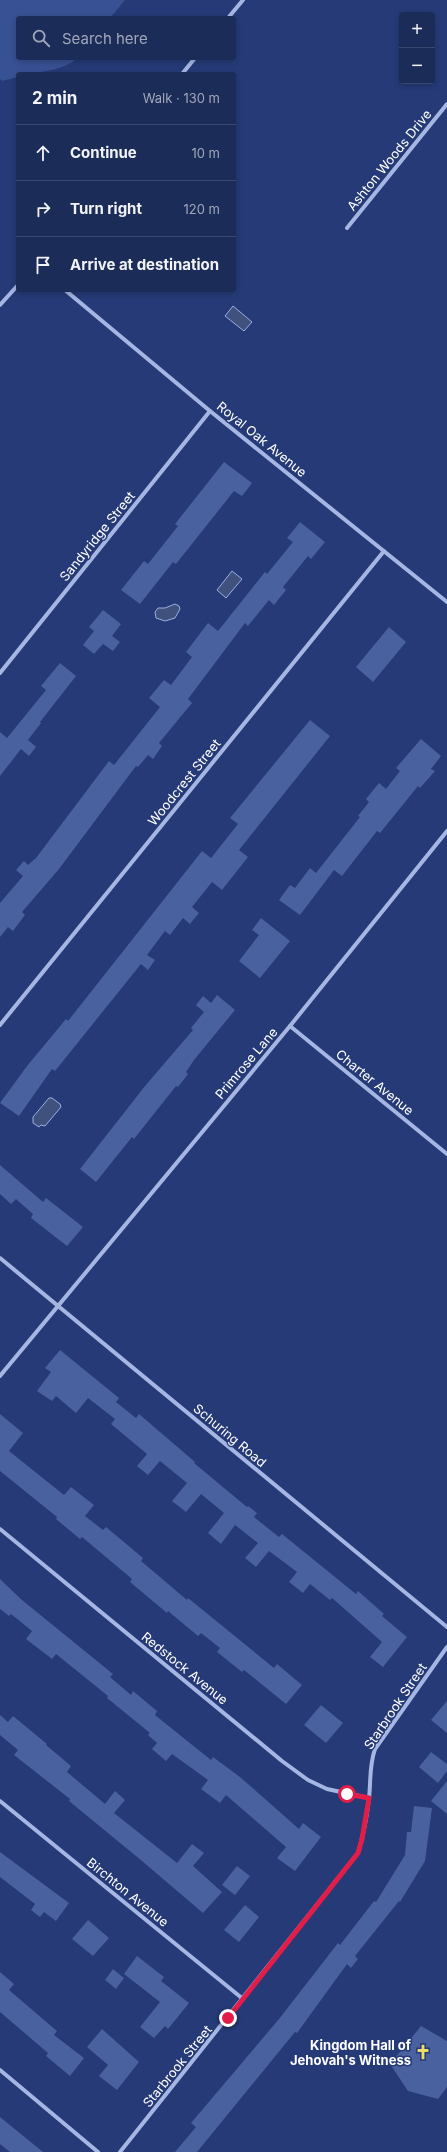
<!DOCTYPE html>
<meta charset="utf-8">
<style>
:root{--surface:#1c2c59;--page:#293862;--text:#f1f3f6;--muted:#a0a7ba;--line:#3a486f}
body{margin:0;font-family:Inter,sans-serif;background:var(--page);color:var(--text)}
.controls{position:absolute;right:12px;top:12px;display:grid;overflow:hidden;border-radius:4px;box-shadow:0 2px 6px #0003}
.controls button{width:36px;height:36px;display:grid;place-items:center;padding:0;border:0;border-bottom:1px solid var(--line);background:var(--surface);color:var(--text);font:20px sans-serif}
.stop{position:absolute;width:12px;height:12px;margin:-9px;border:3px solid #e11d48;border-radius:50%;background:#fff}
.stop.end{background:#e11d48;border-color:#fff;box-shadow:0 1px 4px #0008}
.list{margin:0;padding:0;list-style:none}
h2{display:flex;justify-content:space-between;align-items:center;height:52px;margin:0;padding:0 16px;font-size:17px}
h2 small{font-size:13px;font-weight:400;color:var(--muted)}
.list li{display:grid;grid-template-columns:26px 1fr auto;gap:12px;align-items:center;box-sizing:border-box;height:56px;padding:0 16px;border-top:1px solid var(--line)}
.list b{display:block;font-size:15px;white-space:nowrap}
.list em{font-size:13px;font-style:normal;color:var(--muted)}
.icon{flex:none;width:22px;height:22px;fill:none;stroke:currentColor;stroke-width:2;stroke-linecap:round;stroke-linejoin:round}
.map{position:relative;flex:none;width:447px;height:2152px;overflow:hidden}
.search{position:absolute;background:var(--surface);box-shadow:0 2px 6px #0003;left:16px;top:16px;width:220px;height:44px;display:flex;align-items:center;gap:10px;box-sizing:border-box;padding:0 14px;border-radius:4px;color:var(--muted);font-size:15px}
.panel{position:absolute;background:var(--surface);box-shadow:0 2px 6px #0003;left:16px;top:72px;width:220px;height:220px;border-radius:4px}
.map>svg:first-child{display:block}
.green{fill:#385194}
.water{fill:#40517d;stroke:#9aafe3}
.building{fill:#49619e}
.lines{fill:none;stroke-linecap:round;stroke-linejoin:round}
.minor{stroke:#a6b6e3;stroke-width:4}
.route{stroke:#e11d48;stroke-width:5}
.labels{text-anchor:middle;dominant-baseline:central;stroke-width:3;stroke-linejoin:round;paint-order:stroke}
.street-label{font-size:13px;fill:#fff;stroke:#253a77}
.poi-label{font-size:13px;font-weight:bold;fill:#fff;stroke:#253a77;text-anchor:end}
</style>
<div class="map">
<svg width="447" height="2152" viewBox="0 0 447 2152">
<rect width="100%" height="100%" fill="#253a77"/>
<path class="green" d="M0 0H125L110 18H18V58H77C66 70 34 74 18 74V77L2 81 0 79Z"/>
<g class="water">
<path d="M233 306 252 322 244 331 225 316Z"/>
<path d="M232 571 242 579 226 598 217 590Z"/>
<path d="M175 604 179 606 180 609 175 618 165 621 156 618 155 612 158 608H165Z"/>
<path d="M49 1098H52L60 1104 61 1107 45 1126 41 1125 39 1127 33 1123V1117Z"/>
</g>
<g class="building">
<path d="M224 462 252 483 242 496 234 491 176 564 173 562 140 604 121 590 144 561 148 564 178 526 175 524Z"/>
<path d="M300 522 325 542 311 559 308 556 283 587 286 590 274 605 269 600 248 626 245 623 188 699 192 703 159 743 162 746 153 759 148 755 138 767 136 766 59 869 22 912 25 915 13 931 8 927 0 937V903L23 876 16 870 24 861 28 865 36 858 109 761 114 765 160 707 149 698 164 680 171 685 192 657 186 652 208 623 218 631 265 572 267 574 293 542 287 538Z"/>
<path d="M103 610 121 624 112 636 120 642 113 651 103 644 94 654 83 645 94 631 89 627Z"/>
<path d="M389 627 406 642 373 682 356 667Z"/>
<path d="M60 663 76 676 40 722 41 723 28 740 36 747 29 756 21 749 0 776V732L7 738 46 690 41 686Z"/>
<path d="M310 720 330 736 239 850 248 857 222 890 212 882 192 907 199 913 190 924 183 918 170 935 165 931 147 955 155 960 148 970 141 964 55 1071 52 1069 19 1116 0 1103 27 1066 66 1019 68 1021 202 851 211 858 238 824 230 818Z"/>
<path d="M421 739 441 756 431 769 435 771 420 788 418 786 380 833 377 831 342 876 334 870 300 915 279 900 290 885 295 888 310 868 316 873 360 817 358 816 369 802 366 799 379 783 386 789 400 771 396 768Z"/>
<path d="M261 918 290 941 260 978 239 961 259 935 252 930Z"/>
<path d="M217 995 235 1010 194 1060 186 1072 188 1074 178 1087 176 1086 134 1139 132 1137 96 1182 80 1169 145 1086 193 1030 191 1028 204 1012 196 1005 203 996 211 1003Z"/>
<path d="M0 1165 43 1202 46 1198 83 1227 67 1246 31 1218 33 1214 16 1199 11 1204 0 1194Z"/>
<path d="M60 1350 119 1398 116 1402 136 1418 139 1414 195 1462 194 1463 247 1507 248 1506 257 1513 254 1517 279 1537 282 1534 356 1594 358 1591 384 1614 382 1616 407 1637 383 1667 370 1657 382 1642 332 1598 330 1600 310 1584 303 1593 289 1582 297 1572 269 1551 256 1567 245 1558 258 1543 235 1525 221 1544 208 1533 224 1513 201 1494 186 1512 172 1501 187 1483 160 1461 148 1475 137 1466 147 1454 111 1424 115 1419 88 1398 76 1413 56 1396 52 1401 37 1391 51 1372 45 1368Z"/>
<path d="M0 1414 23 1433 9 1451 64 1495 71 1487 94 1505 85 1516 103 1530 106 1527 143 1558 141 1561 187 1600 188 1598 274 1668 277 1664 302 1685 286 1704 244 1670 242 1672 217 1652 220 1648 201 1633 198 1636 168 1611 167 1613 130 1582 132 1579 82 1537 80 1539 56 1519 57 1517 0 1471Z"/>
<path d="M0 1579 22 1600 113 1674 110 1677 131 1695 133 1691 157 1711 155 1715 211 1760 213 1757 240 1777 299 1829 303 1823 321 1837 295 1871 277 1858 286 1847 226 1795 220 1803 201 1789 208 1780 172 1754 166 1761 152 1749 157 1743 148 1735 150 1733 107 1698 108 1696 56 1654 52 1659 26 1639 32 1631 11 1614 9 1616 0 1609Z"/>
<path d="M447 1701V1733L431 1720Z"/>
<path d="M321 1705 343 1723 326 1743 304 1725Z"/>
<path d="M0 1715 8 1722 13 1716 47 1744 46 1745 71 1766 67 1772 105 1804 115 1791 125 1800 114 1813 177 1863 192 1844 204 1853 193 1866 222 1892 203 1913 142 1861 69 1801 70 1799 14 1755 18 1750 0 1735Z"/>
<path d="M431 1752 447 1764V1771L438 1783 419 1767Z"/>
<path d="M447 1781V1814L431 1801Z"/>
<path d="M414 1806 432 1808 425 1861 400 1902 399 1901 355 1956 358 1959 351 1968 347 1964 297 2033 295 2032 197 2152H175L196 2127 191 2123 279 2019 338 1943 340 1945 374 1901 376 1902 405 1855 407 1832H411Z"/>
<path d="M0 1852 69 1903 56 1921 44 1912 40 1917 31 1910 35 1904 0 1877Z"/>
<path d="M237 1866 250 1876 235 1895 222 1885Z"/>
<path d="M245 1905 259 1917 239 1942 224 1930Z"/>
<path d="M88 1920 109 1938 93 1956 72 1939Z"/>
<path d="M137 1956 164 1977 161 1981 189 2003 168 2029 165 2026 154 2038 140 2027 160 2002 124 1974Z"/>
<path d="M113 1969 124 1978 116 1989 105 1980Z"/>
<path d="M0 1972 14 1984 9 1990 57 2031 54 2035 84 2058 70 2076 46 2056 48 2053 0 2012Z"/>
<path d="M421 2026 447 2041V2087L438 2099 408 2091 390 2064Z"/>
<path d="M102 2029 139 2062 117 2090 99 2076 108 2065 87 2047Z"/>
<path d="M0 2117 43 2152H10L0 2144Z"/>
</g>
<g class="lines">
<g class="minor">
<path d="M228 18 243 0"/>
<path d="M182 74 195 58"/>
<path d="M347 228 447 104"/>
<path d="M65 290 210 411 447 602"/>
<path d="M0 305 18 285"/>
<path d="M0 673 210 411"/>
<path d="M0 1025 384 551"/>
<path d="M290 1026 447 1154"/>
<path d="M0 1258 447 1627"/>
<path d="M0 1376 290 1026 447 831"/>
<path d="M0 1529 282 1761 308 1780 327 1789 369 1798"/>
<path d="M0 1801 243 1999"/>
<path d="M0 2070 98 2152"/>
<path d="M120 2152 358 1853C363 1836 367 1817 369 1798 371 1781 369 1766 375 1749L447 1647"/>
</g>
</g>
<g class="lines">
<path class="route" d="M228 2018 358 1853 362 1839 369 1798 347 1794"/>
</g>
<defs>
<g id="church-bare" transform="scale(1.2)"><path d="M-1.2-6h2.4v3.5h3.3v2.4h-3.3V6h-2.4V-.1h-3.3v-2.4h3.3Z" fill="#ecdd6a" stroke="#253a77" stroke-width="2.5" paint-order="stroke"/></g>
</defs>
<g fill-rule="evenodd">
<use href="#church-bare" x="423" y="2052"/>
</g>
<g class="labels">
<g class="street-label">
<text transform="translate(389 160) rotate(-51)">Ashton Woods Drive</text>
<text transform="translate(262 439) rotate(39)">Royal Oak Avenue</text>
<text transform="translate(97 536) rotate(-51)">Sandyridge Street</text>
<text transform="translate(184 782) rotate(-51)">Woodcrest Street</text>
<text transform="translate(246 1063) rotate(-50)">Primrose Lane</text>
<text transform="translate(375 1082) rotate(39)">Charter Avenue</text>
<text transform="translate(230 1435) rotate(40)">Schuring Road</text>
<text transform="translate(185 1668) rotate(39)">Redstock Avenue</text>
<text transform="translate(395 1706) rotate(-56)">Starbrook Street</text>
<text transform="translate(128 1892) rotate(39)">Birchton Avenue</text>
<text transform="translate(177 2066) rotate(-51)">Starbrook Street</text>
</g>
<g class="poi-label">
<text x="411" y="2045">Kingdom Hall of<tspan x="411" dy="15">Jehovah's Witness</tspan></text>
</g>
</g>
</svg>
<div class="controls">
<button>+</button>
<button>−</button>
</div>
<div class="stop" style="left:347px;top:1794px"></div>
<div class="stop end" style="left:228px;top:2018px"></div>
<div class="search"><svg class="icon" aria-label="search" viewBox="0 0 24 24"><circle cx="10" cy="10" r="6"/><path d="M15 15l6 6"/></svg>Search here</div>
<section class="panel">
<h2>2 min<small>Walk · 130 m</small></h2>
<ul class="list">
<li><svg class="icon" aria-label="ahead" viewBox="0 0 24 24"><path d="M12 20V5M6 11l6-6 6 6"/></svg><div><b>Continue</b></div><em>10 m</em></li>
<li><svg class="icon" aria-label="right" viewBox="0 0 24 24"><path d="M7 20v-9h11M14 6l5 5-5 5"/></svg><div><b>Turn right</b></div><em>120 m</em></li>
<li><svg class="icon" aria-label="arrive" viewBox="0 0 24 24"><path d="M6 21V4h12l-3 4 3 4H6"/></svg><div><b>Arrive at destination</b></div></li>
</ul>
</section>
</div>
